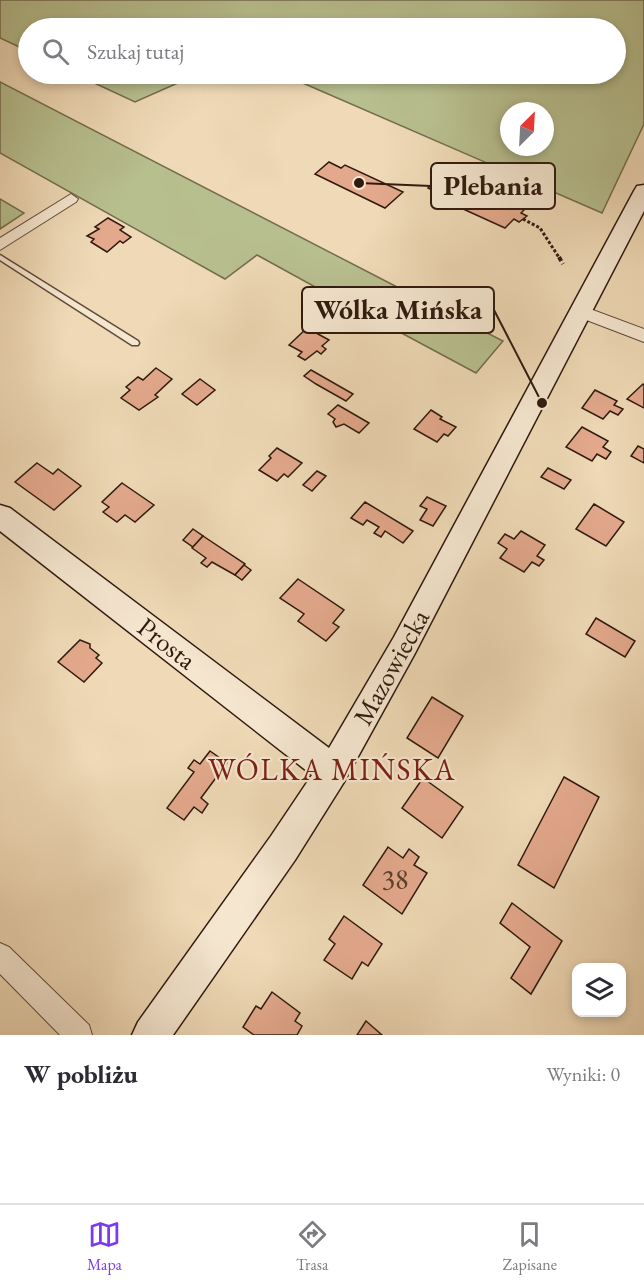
<!DOCTYPE html>
<html lang="pl">
<meta charset="utf-8">
<style>
:root{--surface:#fff;--page:#f7f7f7;--text:#2b2b33;--muted:#7c7c81;--line:#e1e1e2;--accent:#7c3aed}
body{margin:0;font-family:"EB Garamond",serif;background:var(--page);color:var(--text)}
.controls{position:absolute;right:18px;bottom:18px;display:grid;overflow:hidden;border-radius:12px;box-shadow:0 3px 9px #0003}
.controls button{width:54px;height:54px;display:grid;place-items:center;padding:0;border:0;border-bottom:2px solid var(--line);background:var(--surface);color:var(--text);font:30px sans-serif}
.compass{position:absolute;left:500px;top:102px;width:54px;height:54px;border-radius:50%;background:var(--surface);box-shadow:0 3px 9px #0003;rotate:24deg}
.list{margin:0;padding:0;list-style:none}
h2{display:flex;justify-content:space-between;align-items:center;height:78px;margin:0;padding:0 24px;font-size:26px}
h2 small{font-size:20px;font-weight:400;color:var(--muted)}
.icon{flex:none;width:33px;height:33px;fill:none;stroke:currentColor;stroke-width:2;stroke-linecap:round;stroke-linejoin:round}
.map{position:relative;flex:none;width:644px;height:1035px;overflow:hidden}
.search{position:absolute;background:var(--surface);box-shadow:0 3px 9px #0003;left:18px;right:18px;top:18px;height:66px;display:flex;align-items:center;gap:15px;box-sizing:border-box;padding:0 21px;border-radius:33px;color:var(--muted);font-size:22px}
.sheet{height:168px;background:var(--surface)}
nav{display:flex;justify-content:space-around;align-items:center;box-sizing:border-box;height:84px;border-top:2px solid var(--line);background:var(--surface);font-size:16px;color:var(--muted)}
nav a{display:grid;justify-items:center;gap:3px}
nav .on{color:var(--accent)}
.map>svg:first-child{display:block}
.green{fill:#b8bf8f;stroke:#746c4f;stroke-width:1.5;fill-rule:evenodd}
.building{fill:#e4a98d;stroke:#301a0f;stroke-width:1.5}
.lines{fill:none;stroke-linecap:round;stroke-linejoin:round}
.lane-casing{stroke:#604a39;stroke-width:3}
.street-casing{stroke:#604a39;stroke-width:2}
.secondary-casing{stroke:#301a0f;stroke-width:3}
.path-far1{stroke:#301a0f;stroke-width:3;stroke-dasharray:3 2;stroke-linecap:butt}
.path{stroke:#301a0f;stroke-width:4;stroke-dasharray:4.5 3;stroke-linecap:butt}
.lane{fill:#f5e6d0;fill-rule:evenodd}
.street{fill:#f5e6d0;fill-rule:evenodd}
.secondary{fill:#f5e6d0;fill-rule:evenodd}
.labels{text-anchor:middle;dominant-baseline:central;stroke-width:4.5;stroke-linejoin:round;paint-order:stroke}
.street-label{font-size:27px;fill:#301a0f;stroke:#f5e6d0}
.near-number-label{font-size:28px;fill:#5d3e2e}
.quarter-label{font-size:30px;letter-spacing:1.5px;fill:#7a1f14;stroke:#f5e6d0}
.leader{fill:none;stroke:#301a0f;stroke-width:2}
.callout-dot{fill:#301a0f;stroke:#f5e6d0;stroke-width:2}
.callout{fill:#f5e6d0;stroke:#301a0f;stroke-width:2}
.callout-label{font-size:28px;text-anchor:middle;font-weight:bold;fill:#301a0f}
</style>
<div class="map">
<svg width="644" height="1035" viewBox="0 0 644 1035">
<rect width="100%" height="100%" fill="#efd9b6"/>
<filter id="stains"><feTurbulence type="fractalNoise" baseFrequency=".00333" numOctaves="4"/><feColorMatrix values="0 0 0 0 .2 0 0 0 0 .09 0 0 0 0 .02 0 0 0 .5 -.17"/></filter>
<radialGradient id="worn" r=".72"><stop offset=".6" stop-color="#630" stop-opacity="0"/><stop offset="1" stop-color="#630" stop-opacity=".3"/></radialGradient>
<g class="green">
<path d="M0 0H644V124L602 213 282 74H616V28H28V51L0 38ZM509 111H545V147H509Z"/>
<path d="M75 74H198L135 102Z"/>
<path d="M0 82 401 289 317 288 257 255 225 279 0 153Z"/>
<path d="M0 199 24 213 0 229Z"/>
<path d="M353 307 446 312 503 341 476 373Z"/>
</g>
<g class="building">
<path d="M329 162 341 168 345 165 403 192 385 208 315 174Z"/>
<path d="M456 173 474 182 477 179 530 204 521 213 527 216 519 222 514 219 505 228 450 203 454 200 428 188 438 179 445 183Z"/>
<path d="M108 218 124 227 120 230 131 237 123 243 120 241 107 252 91 242 94 239 87 236 99 229 95 227Z"/>
<path d="M307 328 329 340 322 346 326 349 321 354 317 351 305 360 298 356 302 352 289 345Z"/>
<path d="M156 368 172 379 155 395 158 397 139 410 121 398 130 390 126 387 138 377 143 380Z"/>
<path d="M311 370 353 394 346 401 316 384 304 376Z"/>
<path d="M200 379 215 390 197 405 182 394Z"/>
<path d="M643 384 644 385V408L627 399Z"/>
<path d="M595 390 617 401 614 405 623 409 618 415 610 411 603 419 582 408Z"/>
<path d="M338 405 369 423 359 433 344 424 336 427 333 422 335 419 328 414Z"/>
<path d="M431 410 442 417 440 419 456 427 448 436 444 434 437 442 414 429Z"/>
<path d="M582 427 608 441 603 447 611 452 606 459 597 454 592 461 566 447Z"/>
<path d="M638 446 644 449V463L631 456Z"/>
<path d="M277 448 302 463 288 477 284 474 277 481 259 470 271 458 269 456Z"/>
<path d="M37 463 53 474 58 469 81 486 54 510 15 482Z"/>
<path d="M548 468 571 480 564 489 541 477Z"/>
<path d="M317 471 326 476 312 491 303 485Z"/>
<path d="M122 483 154 505 135 522 125 515 117 522 103 512 109 507 102 502Z"/>
<path d="M427 497 446 506 433 526 420 520 427 509 420 506Z"/>
<path d="M365 502 413 531 403 543 385 531 381 537 374 533 379 527 367 520 363 525 351 518Z"/>
<path d="M594 504 624 522 606 546 576 529Z"/>
<path d="M193 529 203 536 193 547 183 540Z"/>
<path d="M521 531 545 545 537 556 544 560 539 566 532 562 524 572 500 558 507 549 498 543 505 534 514 539Z"/>
<path d="M203 536 245 564 235 575 212 562 207 567 201 563 206 558 192 548Z"/>
<path d="M244 565 251 570 242 580 235 575Z"/>
<path d="M298 579 344 610 333 623 339 627 326 641 298 621 304 614 280 598Z"/>
<path d="M596 618 635 641 625 657 586 634Z"/>
<path d="M80 640 90 644V648L99 655 96 658 102 663 84 682 58 662Z"/>
<path d="M432 697 463 716 438 758 407 738Z"/>
<path d="M210 751 227 763 201 798 208 804 202 813 194 807 184 820 167 808 194 772 188 768 194 760 200 764Z"/>
<path d="M564 777 599 797 554 888 518 865Z"/>
<path d="M423 778 463 807 442 838 402 808Z"/>
<path d="M388 847 403 858 409 849 419 857 414 865 427 873 402 914 363 885Z"/>
<path d="M512 903 562 941 531 994 511 978 530 947 500 923Z"/>
<path d="M344 916 382 944 368 966 362 962 352 979 324 960 335 944 329 939Z"/>
<path d="M272 992 300 1013 295 1021 302 1026 297 1035H254L243 1027 256 1006 261 1009Z"/>
<path d="M366 1021 382 1035H357Z"/>
</g>
<g class="lines">
<g class="lane-casing">
<path id="lane" d="M0 255 138 341 139 343 138 345H132L0 260Z"/>
</g>
<g class="street-casing">
<g id="street">
<path d="M71 194 78 199 76 202 0 250V238Z"/>
<path d="M582 306 644 329V342L576 316 574 312 576 308Z"/>
<path d="M0 943 9 947 89 1025 92 1035H60L0 974Z"/>
</g>
</g>
<g class="secondary-casing">
<path id="secondary" d="M644 185V211L414 655 344 782 295 860 173 1035H132L138 1022 271 836 312 775 0 531V505L10 508 329 748 394 637 634 191 637 186Z"/>
</g>
<path class="path-far1" d="M523 219 540 228 560 259"/>
<path class="path" d="M559 257 563 264"/>
<use href="#lane" class="lane"/>
<use href="#street" class="street"/>
<use href="#secondary" class="secondary"/>
</g>
<g class="labels">
<g class="street-label">
<text transform="translate(167 643) rotate(38)">Prosta</text>
<text transform="translate(391 667) rotate(-61)">Mazowiecka</text>
</g>
<g class="near-number-label">
<text x="395" y="879">38</text>
</g>
<g class="quarter-label">
<text x="332" y="769">WÓLKA MIŃSKA</text>
</g>
</g>
<path class="leader" d="M359 183L431 186M542 403L494 310"/>
<g class="callout-dot">
<circle cx="359" cy="183" r="6"/>
<circle cx="542" cy="403" r="6"/>
</g>
<g class="callout">
<rect x="431" y="163" width="124" height="46" rx="6"/>
<rect x="302" y="287" width="192" height="46" rx="6"/>
</g>
<g class="callout-label">
<text x="493" y="195">Plebania</text>
<text x="398" y="319">Wólka Mińska</text>
</g>
<rect width="100%" height="100%" filter="url(#stains)"/>
<rect width="100%" height="100%" fill="url(#worn)"/>
</svg>
<div class="controls">
<button><svg class="icon" aria-label="layers" viewBox="0 0 24 24"><path d="M12 4l9 5-9 5-9-5zM3 14l9 5 9-5"/></svg></button>
</div>
<svg class="compass" viewBox="-18 -18 36 36"><path d="M0-13l5 13h-10z" fill="#e53935"/><path d="M0 13l5-13h-10z" fill="#7c7c81"/></svg>
<div class="search"><svg class="icon" aria-label="search" viewBox="0 0 24 24"><circle cx="10" cy="10" r="6"/><path d="M15 15l6 6"/></svg>Szukaj tutaj</div>
</div>
<section class="sheet">
<h2>W pobliżu<small>Wyniki: 0</small></h2>
<ul class="list">
</ul>
</section>
<nav>
<a class="on"><svg class="icon" aria-label="map" viewBox="0 0 24 24"><path d="M3 6l6-2 6 2 6-2v14l-6 2-6-2-6 2zM9 4v14M15 6v14"/></svg>Mapa</a>
<a><svg class="icon" aria-label="directions" viewBox="0 0 24 24"><path d="M12 3l9 9-9 9-9-9zM9 14v-3h6M13 9l2 2-2 2"/></svg>Trasa</a>
<a><svg class="icon" aria-label="saved" viewBox="0 0 24 24"><path d="M7 4h10v16l-5-4-5 4z"/></svg>Zapisane</a>
</nav>
